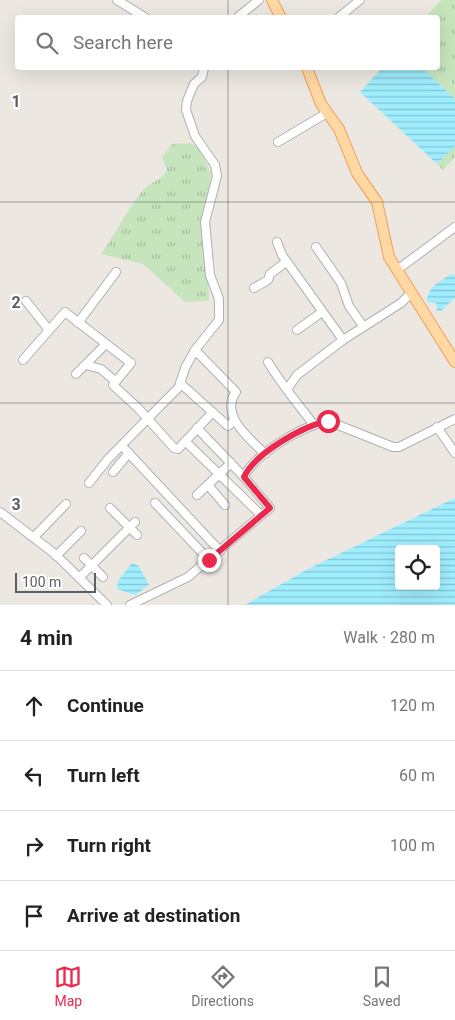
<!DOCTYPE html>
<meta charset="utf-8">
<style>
:root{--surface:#fff;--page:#f2f2f2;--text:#222;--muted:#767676;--line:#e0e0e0;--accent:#eb294d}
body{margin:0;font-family:Roboto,sans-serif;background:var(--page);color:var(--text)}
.controls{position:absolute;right:15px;bottom:15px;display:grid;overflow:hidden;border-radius:5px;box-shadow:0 5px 20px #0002}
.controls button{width:45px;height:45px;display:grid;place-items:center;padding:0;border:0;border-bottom:1px solid var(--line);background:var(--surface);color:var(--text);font:25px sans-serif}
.scale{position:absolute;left:15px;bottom:12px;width:81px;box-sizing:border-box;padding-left:5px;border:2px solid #5a6062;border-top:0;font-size:14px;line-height:18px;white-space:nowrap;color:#5a6062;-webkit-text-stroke:4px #fff;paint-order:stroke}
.stop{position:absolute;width:15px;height:15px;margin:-11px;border:4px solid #eb294d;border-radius:50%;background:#fff}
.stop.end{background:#eb294d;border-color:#fff;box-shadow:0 1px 5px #0008}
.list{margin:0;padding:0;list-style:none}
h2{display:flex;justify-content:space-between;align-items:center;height:65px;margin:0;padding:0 20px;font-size:21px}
h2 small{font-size:16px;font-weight:400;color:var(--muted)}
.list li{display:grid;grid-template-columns:32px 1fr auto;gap:15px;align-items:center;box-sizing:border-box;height:70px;padding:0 20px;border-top:1px solid var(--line)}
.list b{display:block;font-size:19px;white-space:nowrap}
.list em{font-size:16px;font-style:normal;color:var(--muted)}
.icon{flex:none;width:28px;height:28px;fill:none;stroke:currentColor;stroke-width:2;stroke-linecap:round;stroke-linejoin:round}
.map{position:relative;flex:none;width:455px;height:605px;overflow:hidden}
.search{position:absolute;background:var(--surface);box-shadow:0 5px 20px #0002;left:15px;right:15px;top:15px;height:55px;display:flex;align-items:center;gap:12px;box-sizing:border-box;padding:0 18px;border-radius:5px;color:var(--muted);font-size:19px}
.sheet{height:345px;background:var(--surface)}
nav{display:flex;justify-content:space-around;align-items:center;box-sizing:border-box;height:70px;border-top:1px solid var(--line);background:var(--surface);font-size:14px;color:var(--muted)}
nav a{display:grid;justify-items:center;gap:2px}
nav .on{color:var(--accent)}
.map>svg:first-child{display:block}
.grass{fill:url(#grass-tufts)}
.water{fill:url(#water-rules);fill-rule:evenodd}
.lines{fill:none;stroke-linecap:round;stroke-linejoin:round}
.minor-casing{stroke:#adb2b4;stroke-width:10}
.major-casing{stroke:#f39d55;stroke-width:12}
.minor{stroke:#fff;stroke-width:8}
.major{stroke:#ffd8a4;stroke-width:10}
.route{stroke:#eb294d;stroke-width:6}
.grid{fill:none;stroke:#5a6062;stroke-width:1;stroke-opacity:0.55}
.grid-label{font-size:16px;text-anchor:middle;font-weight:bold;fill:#5a6062;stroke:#fff;stroke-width:4.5;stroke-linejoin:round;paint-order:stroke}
</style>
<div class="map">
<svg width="455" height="605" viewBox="0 0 455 605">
<defs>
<pattern id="grass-tufts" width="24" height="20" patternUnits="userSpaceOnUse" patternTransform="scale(1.25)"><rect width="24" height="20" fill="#c7e5bd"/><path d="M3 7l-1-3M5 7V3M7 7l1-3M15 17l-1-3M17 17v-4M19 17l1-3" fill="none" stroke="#a5bd9d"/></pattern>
<pattern id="water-rules" width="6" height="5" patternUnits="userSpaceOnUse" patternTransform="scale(1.25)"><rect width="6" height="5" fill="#9feeff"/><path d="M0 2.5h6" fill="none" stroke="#85c4d2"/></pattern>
</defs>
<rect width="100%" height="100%" fill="#ede7e1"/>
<g class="grass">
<path d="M441 0H455V99L422 68H438V18L425 17Z"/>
<path d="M190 143 199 148 211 173 205 222 209 301 185 302 143 264 101 254C116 233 126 211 143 190 150 182 161 181 167 170L162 157 172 144Z"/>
<path d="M455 146V157L443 170 437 164Z"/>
</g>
<g class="water">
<path d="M382 68H422L455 99V146L437 164 360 92Z"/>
<path d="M451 274 455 275V298L441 311H437L436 303 427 302C427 287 439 282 451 274Z"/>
<path d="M455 498V605H245L306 570ZM399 549H436V586H399Z"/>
<path d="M132 563 139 566 149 585 135 595 117 589 118 581Z"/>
</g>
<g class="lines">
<g class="minor-casing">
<g id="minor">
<path d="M117 0 146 18"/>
<path d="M239 16 259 0"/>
<path d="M338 18 360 0"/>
<path d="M204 68 202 77 194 84 187 101 186 110 195 136 215 165 217 176 205 222 210 275 219 299V320L195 350 236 392C219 415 250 439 265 454"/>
<path d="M278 142 327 113"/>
<path d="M277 242 282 255 343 340 401 303 411 293"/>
<path d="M316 247 341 283 349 306 363 326"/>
<path d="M397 270 455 227"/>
<path d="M254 288 268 280 270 274 286 262"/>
<path d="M26 301 49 330"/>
<path d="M78 323 116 272"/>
<path d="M297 330 322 312"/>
<path d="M23 360 65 312 131 363 113 385 138 408 174 448 178 449 212 413"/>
<path d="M268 362C281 384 298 404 314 425"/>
<path d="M86 365 101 369 115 381"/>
<path d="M76 374 106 344"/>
<path d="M180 383 228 426 234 421"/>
<path d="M288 388 297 375 343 340"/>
<path d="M437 427 455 453"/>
<path d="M197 428 244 477"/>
<path d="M185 441 261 515"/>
<path d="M122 446 220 551"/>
<path d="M113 472 129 453"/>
<path d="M89 483 108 459 179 387 185 368 195 350"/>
<path d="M208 485 225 505"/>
<path d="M197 495 231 463"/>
<path d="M155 503 209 560"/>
<path d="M110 508 137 535"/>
<path d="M0 512 55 554 107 605"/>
<path d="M34 537 66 504"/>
<path d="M56 556 81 531"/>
<path d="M84 558 103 577"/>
<path d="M79 578 135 522"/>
<path d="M130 605 188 577 270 508 244 477C255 453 303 426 328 421L393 447H399L455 419"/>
</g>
</g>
<g class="major-casing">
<g id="major">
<path d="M272 0 281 18"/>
<path d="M307 68 321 104 339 129 357 173 377 202 389 257 455 362"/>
</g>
</g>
<use href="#minor" class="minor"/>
<use href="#major" class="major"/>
</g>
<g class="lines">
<path class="route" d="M209 560 270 508 244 477C255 453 303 426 328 421"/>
</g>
<path class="grid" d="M228 0V18M228 68V605M0 202H455M0 403H455"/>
<g class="grid-label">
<text x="16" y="107">1</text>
<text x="16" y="308">2</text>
<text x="16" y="510">3</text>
</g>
</svg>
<div class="controls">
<button><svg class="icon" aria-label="locate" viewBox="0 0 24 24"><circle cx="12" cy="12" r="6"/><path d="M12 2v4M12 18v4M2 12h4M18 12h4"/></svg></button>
</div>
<div class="scale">100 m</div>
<div class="stop" style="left:328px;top:421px"></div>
<div class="stop end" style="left:209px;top:560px"></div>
<div class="search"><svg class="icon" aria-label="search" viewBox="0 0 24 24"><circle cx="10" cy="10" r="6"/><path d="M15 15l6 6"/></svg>Search here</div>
</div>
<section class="sheet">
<h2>4 min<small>Walk · 280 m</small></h2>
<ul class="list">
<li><svg class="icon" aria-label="ahead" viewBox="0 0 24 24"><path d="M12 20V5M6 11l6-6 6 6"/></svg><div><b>Continue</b></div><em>120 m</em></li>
<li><svg class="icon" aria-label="left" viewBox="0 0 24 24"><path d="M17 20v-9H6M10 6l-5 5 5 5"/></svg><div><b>Turn left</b></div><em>60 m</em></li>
<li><svg class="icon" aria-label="right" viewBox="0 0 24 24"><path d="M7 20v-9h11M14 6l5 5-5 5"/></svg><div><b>Turn right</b></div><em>100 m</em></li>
<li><svg class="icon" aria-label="arrive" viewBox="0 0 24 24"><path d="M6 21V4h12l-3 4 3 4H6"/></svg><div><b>Arrive at destination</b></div></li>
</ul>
</section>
<nav>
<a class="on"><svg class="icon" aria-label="map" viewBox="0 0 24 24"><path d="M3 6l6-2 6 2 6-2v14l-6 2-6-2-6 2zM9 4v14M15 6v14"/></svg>Map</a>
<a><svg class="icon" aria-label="directions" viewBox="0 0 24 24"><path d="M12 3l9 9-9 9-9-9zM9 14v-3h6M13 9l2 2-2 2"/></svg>Directions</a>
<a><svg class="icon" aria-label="saved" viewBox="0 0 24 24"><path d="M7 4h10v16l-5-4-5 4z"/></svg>Saved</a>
</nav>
